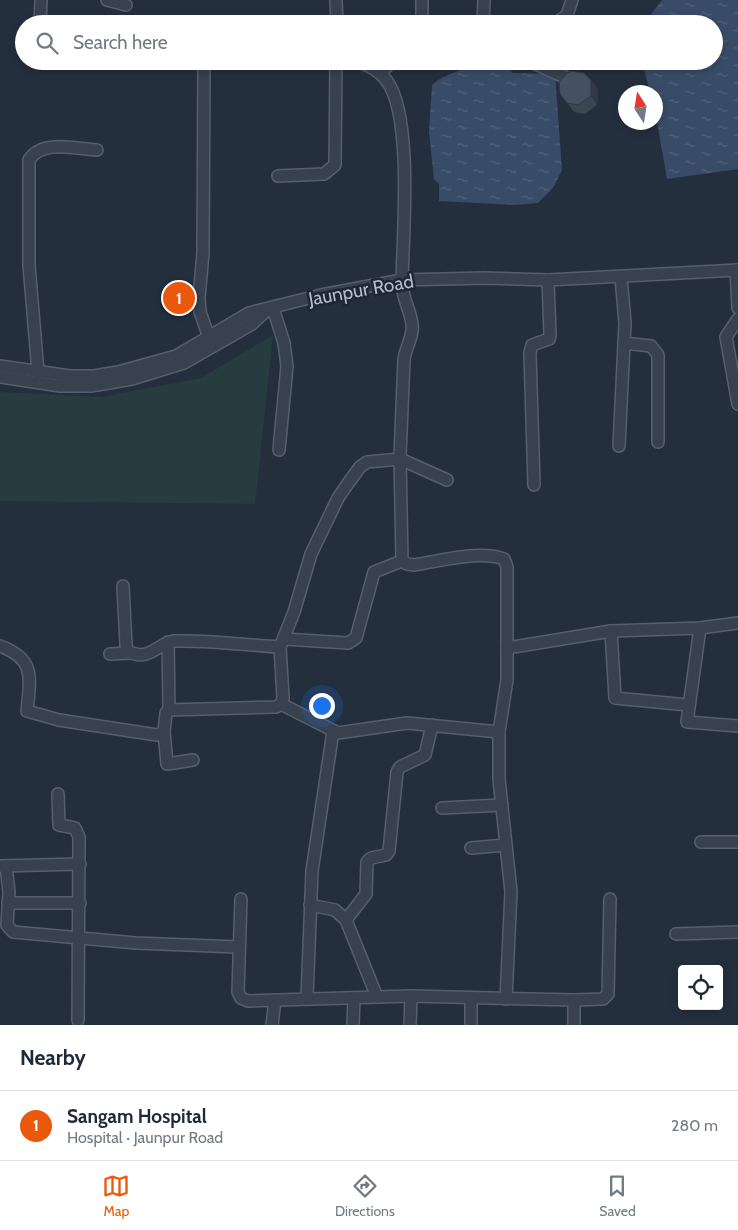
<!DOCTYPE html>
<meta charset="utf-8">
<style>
:root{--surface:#fff;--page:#f6f6f7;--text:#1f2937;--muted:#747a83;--line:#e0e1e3;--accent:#ea580c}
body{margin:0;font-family:Cabin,sans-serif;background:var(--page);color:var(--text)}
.controls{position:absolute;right:15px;bottom:15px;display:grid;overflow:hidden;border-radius:5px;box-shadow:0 2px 8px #0003}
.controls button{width:45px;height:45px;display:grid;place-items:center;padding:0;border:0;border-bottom:1px solid var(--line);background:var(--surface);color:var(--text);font:25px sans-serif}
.compass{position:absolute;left:618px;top:85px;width:45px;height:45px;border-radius:50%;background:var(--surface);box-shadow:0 2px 8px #0003;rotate:348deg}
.you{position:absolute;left:321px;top:705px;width:18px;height:18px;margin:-12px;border:4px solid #fff;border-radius:50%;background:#1a73e8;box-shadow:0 0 0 8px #1a73e833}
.badge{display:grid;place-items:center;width:32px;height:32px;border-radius:50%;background:var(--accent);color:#fff;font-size:16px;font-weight:700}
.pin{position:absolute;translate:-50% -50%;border:2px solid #fff;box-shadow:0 1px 5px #0006}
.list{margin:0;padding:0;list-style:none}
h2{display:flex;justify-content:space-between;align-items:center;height:65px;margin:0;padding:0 20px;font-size:21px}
h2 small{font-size:16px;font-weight:400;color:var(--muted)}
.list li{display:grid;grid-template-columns:32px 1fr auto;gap:15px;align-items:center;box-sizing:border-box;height:70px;padding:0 20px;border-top:1px solid var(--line)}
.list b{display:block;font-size:19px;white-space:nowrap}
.list p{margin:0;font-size:16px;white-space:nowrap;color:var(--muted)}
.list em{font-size:16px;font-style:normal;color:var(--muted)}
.icon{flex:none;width:28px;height:28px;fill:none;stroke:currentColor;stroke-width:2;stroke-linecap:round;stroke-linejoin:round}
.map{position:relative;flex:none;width:738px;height:1025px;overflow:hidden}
.search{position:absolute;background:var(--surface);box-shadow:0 2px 8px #0003;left:15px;right:15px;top:15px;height:55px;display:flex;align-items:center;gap:12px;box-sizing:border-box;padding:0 18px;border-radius:28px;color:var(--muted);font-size:19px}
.sheet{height:135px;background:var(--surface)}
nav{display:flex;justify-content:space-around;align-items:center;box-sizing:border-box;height:70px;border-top:1px solid var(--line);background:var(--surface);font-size:14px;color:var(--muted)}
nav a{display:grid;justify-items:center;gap:2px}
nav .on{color:var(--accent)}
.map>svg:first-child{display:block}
.park{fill:#263c3f}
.water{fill:url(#water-ripples)}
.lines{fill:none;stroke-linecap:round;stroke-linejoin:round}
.minor-casing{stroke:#565f6c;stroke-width:14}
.minor{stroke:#38414e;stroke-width:11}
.wall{fill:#3b4654}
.shaded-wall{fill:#303945}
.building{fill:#455162;stroke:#303945}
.labels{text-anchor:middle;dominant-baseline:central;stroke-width:5;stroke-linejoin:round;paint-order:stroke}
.street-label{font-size:19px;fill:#b4bcc9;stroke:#1d2633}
</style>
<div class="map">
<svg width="738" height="1025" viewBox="0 0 738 1025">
<defs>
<pattern id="water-ripples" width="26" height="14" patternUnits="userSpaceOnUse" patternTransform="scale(1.25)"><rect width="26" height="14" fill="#394c67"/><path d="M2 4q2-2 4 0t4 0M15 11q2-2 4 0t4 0" fill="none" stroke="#53647b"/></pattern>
</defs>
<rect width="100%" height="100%" fill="#242f3e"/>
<path class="park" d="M273 335 255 504 0 501V392L102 397 201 378Z"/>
<g class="water">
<path d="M662 0H738V169L667 179 656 116V92H650L642 61H714V24H644Z"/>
<path d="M485 61 501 63 513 73 555 74 562 170 553 188 538 203 514 205 439 201V184L434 179 429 132 432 85C446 72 467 70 485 61Z"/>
</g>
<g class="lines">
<g class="minor-casing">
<g id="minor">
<path d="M107 0 126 5"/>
<path d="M336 0 337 24"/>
<path d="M422 0V24"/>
<path d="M40 24 41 0"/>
<path d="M483 24 484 0"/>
<path d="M555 24 567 15 572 0"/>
<path d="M204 61 203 253 199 298 200 312 212 346"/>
<path d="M356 61C369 65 379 70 387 81 413 117 403 235 402 280 402 300 410 308 412 324 414 336 405 348 404 360L400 456 402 561 407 564 414 565C440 561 480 550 504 559L507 567V680L499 732V779L511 892 506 999"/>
<path d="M529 61 567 78"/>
<path d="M380 73 393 61"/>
<path d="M278 176 324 174 335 165 336 61"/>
<path d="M736 270 738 308"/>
<path d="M273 308 284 343 287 366 279 450"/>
<path d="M738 319 726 337 738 404"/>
<path d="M624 343 651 346 658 355V442"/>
<path d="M0 366 70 376H94L118 372 176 356 249 313 321 295 402 280 484 278 548 280 738 270"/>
<path d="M38 372 29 265V160C42 139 75 149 97 150"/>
<path d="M0 377 60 386H91L132 379 184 363 252 324 267 310"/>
<path d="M619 446 625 323 621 277"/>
<path d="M534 485 530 353 532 345 549 339 550 335 548 280"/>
<path d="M123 586 126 645 127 651C150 663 159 642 174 641 209 640 245 645 280 647"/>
<path d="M700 628 687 722 738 726"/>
<path d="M611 631 700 628 738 623"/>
<path d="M284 639 348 643 356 638 374 572 402 561"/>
<path d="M168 642 169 710"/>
<path d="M0 646C36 659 30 678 27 711L59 720 157 735 164 732 166 713 169 710 276 707 281 704 283 698 280 647 294 612 311 554 338 498 349 482 360 467 367 462 400 459 447 480"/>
<path d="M507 648 611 631 615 698 688 705"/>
<path d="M110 654 131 653"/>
<path d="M281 704 338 733 407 723 499 732"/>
<path d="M164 732 167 764 193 760"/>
<path d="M58 794 59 825 75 828 79 837 78 1020"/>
<path d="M442 808 502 805"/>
<path d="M701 842H738"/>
<path d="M471 848 506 845"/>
<path d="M0 866 80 864"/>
<path d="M6 866 9 892 7 925 13 932 136 943 238 947"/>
<path d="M241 899 238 992 241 998 248 1001 411 996 574 1000V1025"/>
<path d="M8 903H80"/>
<path d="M310 905 335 910 346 920 377 997"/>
<path d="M346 920 366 894 367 862 371 858 386 855 389 851 397 772 400 767 425 755 432 725"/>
<path d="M676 934 738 932"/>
<path d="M307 997 312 871 333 731"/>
<path d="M574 1000 603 999 608 994 610 899"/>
<path d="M272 1025 275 1000"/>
<path d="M353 1025 354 998"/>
<path d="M410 1025 411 996"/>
<path d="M471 1025V998"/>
</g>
</g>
<use href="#minor" class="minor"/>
</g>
<path class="wall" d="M598 89 597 105 585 114 574 112 560 94Z"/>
<path class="shaded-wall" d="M591 80 598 89 597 105 591 96Z"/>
<path class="building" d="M572 71 584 73 591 80V96L578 105 567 103 560 94 559 82 567 73Z"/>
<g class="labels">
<g class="street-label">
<text transform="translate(361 290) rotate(-10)">Jaunpur Road</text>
</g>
</g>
</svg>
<div class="controls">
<button><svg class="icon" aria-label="locate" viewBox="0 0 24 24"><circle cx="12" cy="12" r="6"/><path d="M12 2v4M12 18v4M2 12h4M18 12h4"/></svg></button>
</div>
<svg class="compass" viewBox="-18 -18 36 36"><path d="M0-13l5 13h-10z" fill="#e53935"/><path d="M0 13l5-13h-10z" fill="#747a83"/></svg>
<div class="you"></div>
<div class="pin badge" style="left:179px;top:298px">1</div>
<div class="search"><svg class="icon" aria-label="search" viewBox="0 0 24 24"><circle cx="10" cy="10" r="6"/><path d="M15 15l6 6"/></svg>Search here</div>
</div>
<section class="sheet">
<h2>Nearby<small></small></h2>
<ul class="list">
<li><span class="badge">1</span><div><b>Sangam Hospital</b><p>Hospital · Jaunpur Road</p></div><em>280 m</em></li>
</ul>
</section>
<nav>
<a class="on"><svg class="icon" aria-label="map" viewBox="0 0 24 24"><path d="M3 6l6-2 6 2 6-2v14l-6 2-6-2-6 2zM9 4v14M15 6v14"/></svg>Map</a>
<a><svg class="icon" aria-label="directions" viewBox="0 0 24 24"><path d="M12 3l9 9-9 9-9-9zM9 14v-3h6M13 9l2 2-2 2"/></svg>Directions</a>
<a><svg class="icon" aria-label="saved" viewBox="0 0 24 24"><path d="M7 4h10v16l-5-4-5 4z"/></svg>Saved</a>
</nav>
